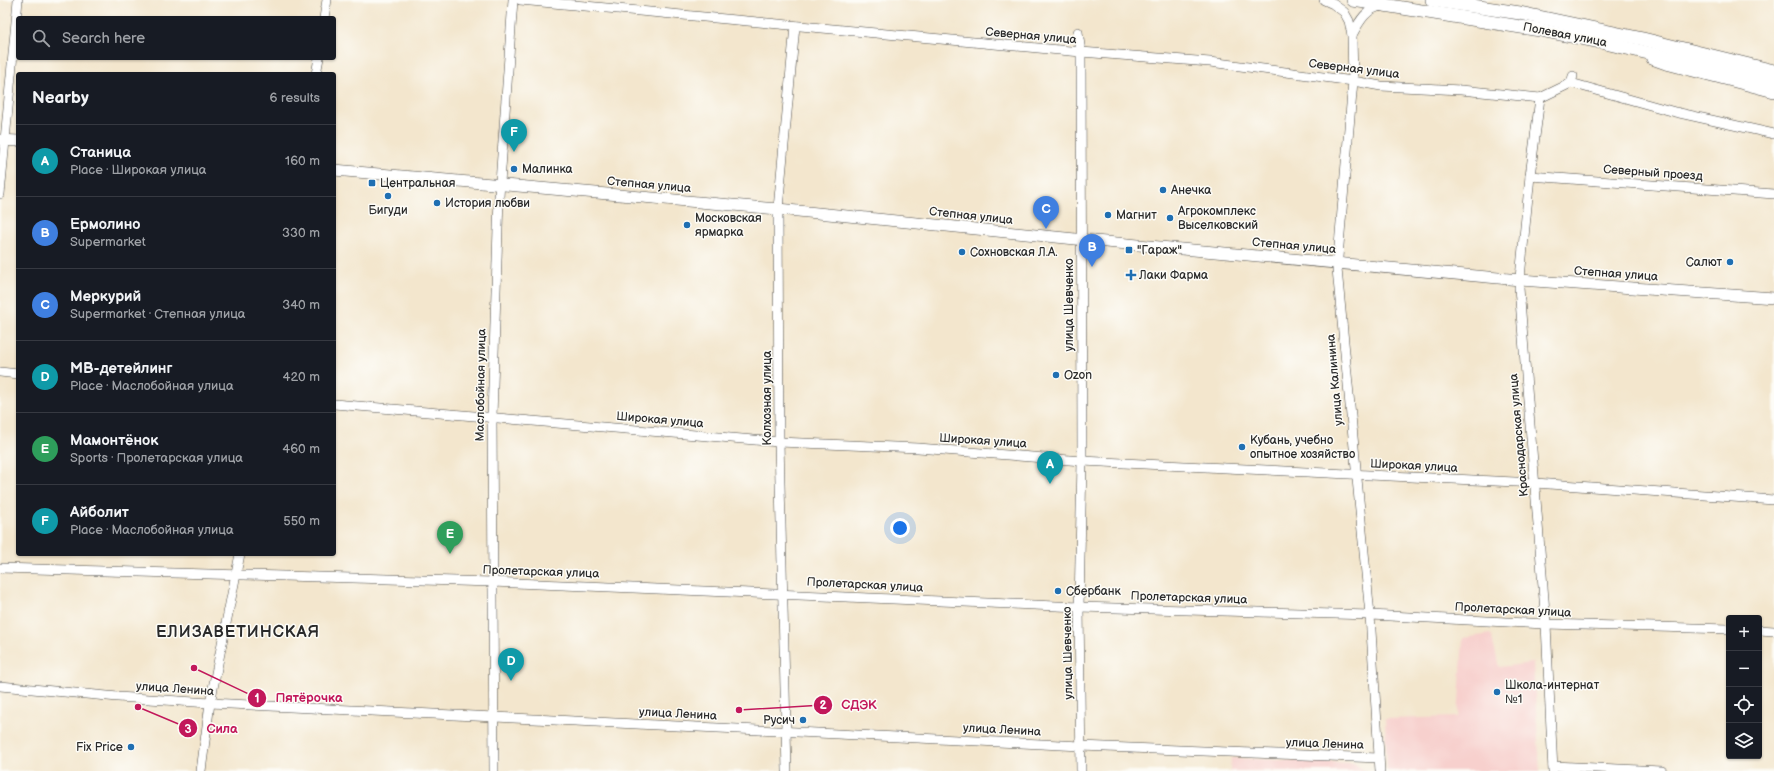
<!DOCTYPE html>
<meta charset="utf-8">
<style>
:root{--surface:#171b24;--page:#242831;--text:#f1f3f6;--muted:#9ea1a6;--line:#363941;--accent:#0f766e}
body{margin:0;font-family:"Balsamiq Sans",sans-serif;background:var(--page);color:var(--text)}
.controls{position:absolute;right:12px;bottom:12px;display:grid;overflow:hidden;border-radius:4px;box-shadow:0 1px 3px #0004}
.controls button{width:36px;height:36px;display:grid;place-items:center;padding:0;border:0;border-bottom:1px solid var(--line);background:var(--surface);color:var(--text);font:20px sans-serif}
.you{position:absolute;left:900px;top:528px;width:14px;height:14px;margin:-10px;border:3px solid #fff;border-radius:50%;background:#1a73e8;box-shadow:0 0 0 6px #1a73e833}
.badge{display:grid;place-items:center;width:26px;height:26px;border-radius:50%;background:var(--accent);color:#fff;font-size:13px;font-weight:700}
.pin{position:absolute;translate:-50% -33px;filter:drop-shadow(0 1px 2px #0008)}
.pin::after{content:'';position:absolute;top:21px;width:14px;height:12px;background:inherit;clip-path:polygon(0 0,100% 0,50% 100%)}
.list{margin:0;padding:0;list-style:none}
h2{display:flex;justify-content:space-between;align-items:center;height:52px;margin:0;padding:0 16px;font-size:17px}
h2 small{font-size:13px;font-weight:400;color:var(--muted)}
.list li{display:grid;grid-template-columns:26px 1fr auto;gap:12px;align-items:center;box-sizing:border-box;height:72px;padding:0 16px;border-top:1px solid var(--line)}
.list b{display:block;font-size:15px;white-space:nowrap}
.list p{margin:0;font-size:13px;white-space:nowrap;color:var(--muted)}
.list em{font-size:13px;font-style:normal;color:var(--muted)}
.icon{flex:none;width:22px;height:22px;fill:none;stroke:currentColor;stroke-width:2;stroke-linecap:round;stroke-linejoin:round}
.map{position:relative;flex:none;width:1774px;height:771px;overflow:hidden}
.search{position:absolute;background:var(--surface);box-shadow:0 1px 3px #0004;left:16px;top:16px;width:320px;height:44px;display:flex;align-items:center;gap:10px;box-sizing:border-box;padding:0 14px;border-radius:4px;color:var(--muted);font-size:15px}
.panel{position:absolute;background:var(--surface);box-shadow:0 1px 3px #0004;left:16px;top:72px;width:320px;height:484px;border-radius:4px}
.map>svg:first-child{display:block}
.built{fill:#f7d0cd}
.lines{fill:none;stroke-linecap:round;stroke-linejoin:round}
.minor-casing{stroke:#494743;stroke-width:10}
.major-casing{stroke:#494743;stroke-width:12}
.highway-casing{stroke:#494743;stroke-width:14}
.minor{stroke:#fff;stroke-width:9}
.major{stroke:#fff;stroke-width:11}
.highway{stroke:#fff;stroke-width:13}
.poi-dot{fill:#1f6fb2;stroke:#fdfcf7;stroke-width:1.5}
.labels{text-anchor:middle;dominant-baseline:central;stroke-width:3;stroke-linejoin:round;paint-order:stroke}
.street-label{font-size:12px;fill:#2b2b2b;stroke:#fdfcf7}
.poi-label{font-size:12px;fill:#2b2b2b;stroke:#fdfcf7;text-anchor:start}
.district-label{font-size:16px;font-weight:bold;letter-spacing:1px;fill:#2b2b2b;stroke:#fdfcf7}
.leader{fill:none;stroke:#c2185b;stroke-width:1.5}
.callout-dot{fill:#c2185b;stroke:#fdfcf7;stroke-width:1.5}
.mark-label{font-size:12px;text-anchor:middle;font-weight:bold;fill:#fff}
.callout-label{font-size:13px;text-anchor:middle;font-weight:bold;fill:#c2185b;stroke:#fdfcf7;stroke-width:3;stroke-linejoin:round;paint-order:stroke}
</style>
<div class="map">
<svg width="1774" height="771" viewBox="0 0 1774 771">
<rect width="100%" height="100%" fill="#fdfcf7"/>
<filter id="ink" filterUnits="userSpaceOnUse"><feTurbulence type="fractalNoise" baseFrequency=".025" numOctaves="2"/><feDisplacementMap in="SourceGraphic" scale="8" xChannelSelector="R" yChannelSelector="G"/><feConvolveMatrix kernelMatrix="1 2 1 2 8 2 1 2 1" color-interpolation-filters="sRGB"/></filter>
<filter id="wash" filterUnits="userSpaceOnUse"><feTurbulence type="fractalNoise" baseFrequency=".012" numOctaves="4" result="noise"/><feDisplacementMap in="SourceGraphic" scale="16" xChannelSelector="R" yChannelSelector="G"/><feGaussianBlur stdDeviation="0.9" result="paint"/><feColorMatrix in="noise" values="0 0 0 0 0 0 0 0 0 0 0 0 0 0 0 0 0 1.4 0 .05"/><feComposite in="paint" operator="in"/></filter>
<g filter="url(#wash)">
<rect width="100%" height="100%" fill="#f3e6cd"/>
<g class="built">
<path d="M1491 634 1499 667 1533 663 1540 771H1387L1385 719 1458 717 1463 638Z"/>
<path d="M1231 758 1354 763 1365 771H1230Z"/>
</g>
</g>
<g filter="url(#ink)">
<g class="lines">
<g class="minor-casing">
<g id="minor">
<path d="M520 0 1081 52 1210 62 1353 81 1381 86 1461 90 1540 98"/>
<path d="M1324 0 1333 4 1344 12 1349 21 1352 35 1353 81 1337 269 1370 615 1380 771"/>
<path d="M324 18 327 0"/>
<path d="M1078 32 1081 52 1082 461 1079 607 1081 771"/>
<path d="M1352 35C1359 22 1367 7 1383 6"/>
<path d="M316 74 319 58"/>
<path d="M1571 83 1675 112 1774 134"/>
<path d="M1540 98 1530 176 1519 288 1546 624 1553 771"/>
<path d="M1540 98 1571 83 1573 76"/>
<path d="M1530 176 1774 194"/>
<path d="M0 194 18 0"/>
<path d="M0 372 18 374"/>
<path d="M334 404 779 442 918 448 1082 461 1535 483 1774 500"/>
<path d="M0 568 492 582 1079 607 1370 615 1546 624 1729 629"/>
<path d="M1759 630 1774 631"/>
<path d="M0 686 118 697 210 703 1081 746 1379 758"/>
<path d="M1553 766 1662 771"/>
<path d="M201 771 210 703 240 554"/>
<path d="M494 771 492 417 499 197 513 0"/>
<path d="M787 771 779 442 778 209 795 26"/>
</g>
</g>
<g class="major-casing">
<g id="major">
<path d="M1652 59 1666 64 1774 92"/>
<path d="M0 140 18 141"/>
<path d="M334 170 778 209 1095 241 1520 280 1774 298"/>
</g>
</g>
<g class="highway-casing">
<g id="highway">
<path d="M1353 0 1540 30 1605 43 1774 82"/>
<path d="M1432 0 1520 13 1643 39 1774 71"/>
</g>
</g>
<use href="#minor" class="minor"/>
<use href="#major" class="major"/>
<use href="#highway" class="highway"/>
</g>
</g>
<g class="poi-dot">
<circle cx="514" cy="169" r="4"/>
<rect x="368" y="179" width="8" height="8" rx="2"/>
<circle cx="1163" cy="190" r="4"/>
<circle cx="388" cy="196" r="4"/>
<circle cx="437" cy="203" r="4"/>
<circle cx="1108" cy="215" r="4"/>
<circle cx="1170" cy="218" r="4"/>
<circle cx="687" cy="225" r="4"/>
<rect x="1125" y="246" width="8" height="8" rx="2"/>
<circle cx="962" cy="252" r="4"/>
<circle cx="1730" cy="262" r="4"/>
<path d="M1129 269h4v4h4v4h-4v4h-4v-4h-4v-4h4z"/>
<circle cx="1056" cy="375" r="4"/>
<circle cx="1242" cy="447" r="4"/>
<circle cx="1058" cy="591" r="4"/>
<circle cx="1497" cy="692" r="4"/>
<circle cx="803" cy="720" r="4"/>
<circle cx="131" cy="747" r="4"/>
</g>
<g class="labels">
<g class="street-label">
<text transform="translate(1565 35) rotate(11)">Полевая улица</text>
<text transform="translate(1031 36) rotate(5)">Северная улица</text>
<text transform="translate(1354 69) rotate(7)">Северная улица</text>
<text transform="translate(1653 173) rotate(4)">Северный проезд</text>
<text transform="translate(649 185) rotate(5)">Степная улица</text>
<text transform="translate(971 216) rotate(6)">Степная улица</text>
<text transform="translate(1294 246) rotate(5)">Степная улица</text>
<text transform="translate(1616 274) rotate(4)">Степная улица</text>
<text transform="translate(1069 305) rotate(-90)">улица Шевченко</text>
<text transform="translate(1335 380) rotate(-95)">улица Калинина</text>
<text transform="translate(481 385) rotate(-89)">Маслобойная улица</text>
<text transform="translate(767 398) rotate(-90)">Колхозная улица</text>
<text transform="translate(660 420) rotate(5)">Широкая улица</text>
<text transform="translate(1519 435) rotate(-95)">Краснодарская улица</text>
<text transform="translate(983 441) rotate(4)">Широкая улица</text>
<text transform="translate(1414 466) rotate(3)">Широкая улица</text>
<text transform="translate(541 572) rotate(2)">Пролетарская улица</text>
<text transform="translate(865 585) rotate(3)">Пролетарская улица</text>
<text transform="translate(1189 598) rotate(2)">Пролетарская улица</text>
<text transform="translate(1513 610) rotate(3)">Пролетарская улица</text>
<text transform="translate(1068 653) rotate(-91)">улица Шевченко</text>
<text transform="translate(175 689) rotate(4)">улица Ленина</text>
<text transform="translate(678 714) rotate(3)">улица Ленина</text>
<text transform="translate(1002 730) rotate(3)">улица Ленина</text>
<text transform="translate(1325 744) rotate(2)">улица Ленина</text>
</g>
<g class="poi-label">
<text x="522" y="169">Малинка</text>
<text x="380" y="183">Центральная</text>
<text x="1171" y="190">Анечка</text>
<text x="445" y="203">История любви</text>
<text x="388" y="210" text-anchor="middle">Бигуди</text>
<text x="1178" y="211">Агрокомплекс<tspan x="1178" dy="14">Выселковский</tspan></text>
<text x="1116" y="215">Магнит</text>
<text x="695" y="218">Московская<tspan x="695" dy="14">ярмарка</tspan></text>
<text x="1137" y="250">"Гараж"</text>
<text x="970" y="252">Сохновская Л.А.</text>
<text x="1722" y="262" text-anchor="end">Салют</text>
<text x="1139" y="275">Лаки Фарма</text>
<text x="1064" y="375">Ozon</text>
<text x="1250" y="440">Кубань, учебно<tspan x="1250" dy="14">опытное хозяйство</tspan></text>
<text x="1066" y="591">Сбербанк</text>
<text x="1505" y="685">Школа-интернат<tspan x="1505" dy="14">№1</tspan></text>
<text x="795" y="720" text-anchor="end">Русич</text>
<text x="123" y="747" text-anchor="end">Fix Price</text>
</g>
<g class="district-label">
<text x="238" y="632">ЕЛИЗАВЕТИНСКАЯ</text>
</g>
</g>
<path class="leader" d="M194 668L257 698M739 710L823 705M138 707L188 728"/>
<g class="callout-dot">
<circle cx="194" cy="668" r="4"/>
<circle cx="739" cy="710" r="4"/>
<circle cx="138" cy="707" r="4"/>
<circle cx="257" cy="698" r="10"/>
<circle cx="823" cy="705" r="10"/>
<circle cx="188" cy="728" r="10"/>
</g>
<g class="mark-label">
<text x="257" y="702">1</text>
<text x="823" y="709">2</text>
<text x="188" y="733">3</text>
</g>
<g class="callout-label">
<text x="309" y="702">Пятёрочка</text>
<text x="859" y="709">СДЭК</text>
<text x="222" y="733">Сила</text>
</g>
</svg>
<div class="controls">
<button>+</button>
<button>−</button>
<button><svg class="icon" aria-label="locate" viewBox="0 0 24 24"><circle cx="12" cy="12" r="6"/><path d="M12 2v4M12 18v4M2 12h4M18 12h4"/></svg></button>
<button><svg class="icon" aria-label="layers" viewBox="0 0 24 24"><path d="M12 4l9 5-9 5-9-5zM3 14l9 5 9-5"/></svg></button>
</div>
<div class="you"></div>
<div class="pin badge" style="left:1050px;top:484px;background:#0f9aa8">A</div>
<div class="pin badge" style="left:1092px;top:267px;background:#3f7fe0">B</div>
<div class="pin badge" style="left:1046px;top:229px;background:#3f7fe0">C</div>
<div class="pin badge" style="left:511px;top:681px;background:#0f9aa8">D</div>
<div class="pin badge" style="left:450px;top:554px;background:#2e9e5b">E</div>
<div class="pin badge" style="left:514px;top:152px;background:#0f9aa8">F</div>
<div class="search"><svg class="icon" aria-label="search" viewBox="0 0 24 24"><circle cx="10" cy="10" r="6"/><path d="M15 15l6 6"/></svg>Search here</div>
<section class="panel">
<h2>Nearby<small>6 results</small></h2>
<ul class="list">
<li><span class="badge" style="background:#0f9aa8">A</span><div><b>Станица</b><p>Place · Широкая улица</p></div><em>160 m</em></li>
<li><span class="badge" style="background:#3f7fe0">B</span><div><b>Ермолино</b><p>Supermarket</p></div><em>330 m</em></li>
<li><span class="badge" style="background:#3f7fe0">C</span><div><b>Меркурий</b><p>Supermarket · Степная улица</p></div><em>340 m</em></li>
<li><span class="badge" style="background:#0f9aa8">D</span><div><b>MB-детейлинг</b><p>Place · Маслобойная улица</p></div><em>420 m</em></li>
<li><span class="badge" style="background:#2e9e5b">E</span><div><b>Мамонтёнок</b><p>Sports · Пролетарская улица</p></div><em>460 m</em></li>
<li><span class="badge" style="background:#0f9aa8">F</span><div><b>Айболит</b><p>Place · Маслобойная улица</p></div><em>550 m</em></li>
</ul>
</section>
</div>
